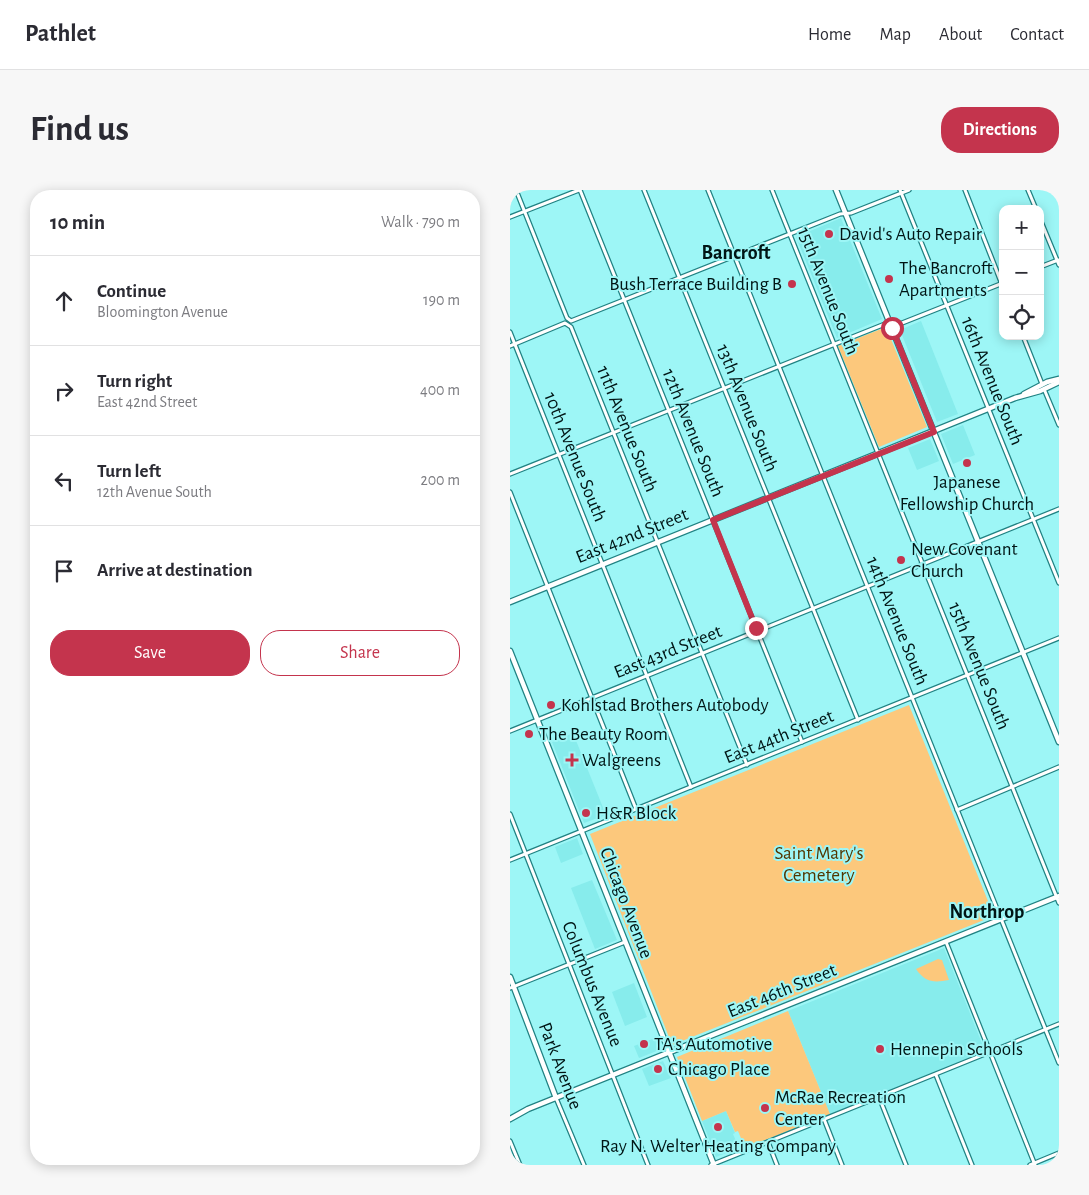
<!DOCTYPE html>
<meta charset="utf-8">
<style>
:root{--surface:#fff;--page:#f7f7f7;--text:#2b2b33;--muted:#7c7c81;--line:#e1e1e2;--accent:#c4344d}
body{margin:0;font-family:"Alegreya Sans",sans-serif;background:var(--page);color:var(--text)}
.controls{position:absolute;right:15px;top:15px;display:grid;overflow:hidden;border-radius:10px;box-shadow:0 2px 12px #0003}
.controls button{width:45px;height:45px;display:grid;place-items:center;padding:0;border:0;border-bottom:1px solid var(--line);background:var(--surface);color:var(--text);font:25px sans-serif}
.stop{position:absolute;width:15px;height:15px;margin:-11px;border:4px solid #c4344d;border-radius:50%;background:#fff}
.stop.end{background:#c4344d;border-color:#fff;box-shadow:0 1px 5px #0008}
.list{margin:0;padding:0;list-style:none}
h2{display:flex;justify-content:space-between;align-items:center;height:65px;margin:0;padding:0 20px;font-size:21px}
h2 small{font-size:16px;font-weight:400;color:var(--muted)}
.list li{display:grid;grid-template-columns:32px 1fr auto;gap:15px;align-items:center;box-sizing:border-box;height:90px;padding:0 20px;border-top:1px solid var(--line)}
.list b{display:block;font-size:19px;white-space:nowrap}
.list p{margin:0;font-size:16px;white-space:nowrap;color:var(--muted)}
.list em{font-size:16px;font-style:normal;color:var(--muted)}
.actions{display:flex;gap:10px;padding:15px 20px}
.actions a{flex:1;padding:11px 0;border:1px solid var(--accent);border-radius:20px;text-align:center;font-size:18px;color:var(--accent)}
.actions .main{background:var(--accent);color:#fff}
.icon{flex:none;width:28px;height:28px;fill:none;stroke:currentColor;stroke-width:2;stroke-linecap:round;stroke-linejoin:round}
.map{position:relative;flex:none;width:549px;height:975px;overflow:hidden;border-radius:20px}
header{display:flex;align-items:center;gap:30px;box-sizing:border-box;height:70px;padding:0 25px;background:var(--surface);border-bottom:1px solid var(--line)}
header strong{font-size:24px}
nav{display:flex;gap:28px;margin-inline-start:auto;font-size:18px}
.intro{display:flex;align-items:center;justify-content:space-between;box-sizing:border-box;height:120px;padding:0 30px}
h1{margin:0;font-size:35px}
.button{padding:12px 22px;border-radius:20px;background:var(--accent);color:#fff;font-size:18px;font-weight:700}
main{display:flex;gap:30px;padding:0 30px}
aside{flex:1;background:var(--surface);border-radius:20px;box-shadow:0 2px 12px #0003}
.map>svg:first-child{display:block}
.built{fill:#87ecec}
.green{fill:#fcc87c}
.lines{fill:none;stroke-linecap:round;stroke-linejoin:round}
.street-casing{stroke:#218283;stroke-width:5.5}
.secondary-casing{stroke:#218283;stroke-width:7}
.street{stroke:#fff;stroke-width:3}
.secondary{stroke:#fff;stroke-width:4.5}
.route{stroke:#c4344d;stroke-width:6}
.poi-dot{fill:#c4344d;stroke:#9df6f6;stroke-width:2}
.labels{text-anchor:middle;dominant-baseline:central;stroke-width:4;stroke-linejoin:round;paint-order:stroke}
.poi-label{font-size:19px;fill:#001515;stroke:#9df6f6;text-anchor:start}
.street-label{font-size:19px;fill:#001515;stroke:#9df6f6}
.park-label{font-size:19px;fill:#533600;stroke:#9df6f6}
.neighbourhood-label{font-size:20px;font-weight:bold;fill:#001515;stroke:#9df6f6}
</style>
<header>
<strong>Pathlet</strong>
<nav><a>Home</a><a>Map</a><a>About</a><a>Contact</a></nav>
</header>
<div class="intro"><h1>Find us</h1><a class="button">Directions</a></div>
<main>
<aside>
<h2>10 min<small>Walk · 790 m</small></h2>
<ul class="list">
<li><svg class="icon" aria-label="ahead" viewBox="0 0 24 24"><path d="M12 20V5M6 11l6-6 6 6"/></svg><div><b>Continue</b><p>Bloomington Avenue</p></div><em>190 m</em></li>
<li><svg class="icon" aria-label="right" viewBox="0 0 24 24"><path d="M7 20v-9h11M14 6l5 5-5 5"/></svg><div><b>Turn right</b><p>East 42nd Street</p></div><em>400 m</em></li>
<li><svg class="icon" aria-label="left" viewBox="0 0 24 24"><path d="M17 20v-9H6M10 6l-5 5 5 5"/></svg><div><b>Turn left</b><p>12th Avenue South</p></div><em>200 m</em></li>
<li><svg class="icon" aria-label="arrive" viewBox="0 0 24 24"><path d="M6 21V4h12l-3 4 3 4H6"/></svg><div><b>Arrive at destination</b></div></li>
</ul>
<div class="actions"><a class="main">Save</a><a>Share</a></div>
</aside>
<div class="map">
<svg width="549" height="975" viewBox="0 0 549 975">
<rect width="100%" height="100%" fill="#9df6f6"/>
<g class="built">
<path d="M331 28 372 129 327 148 286 47Z"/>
<path d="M411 131 448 224 427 232 390 140Z"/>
<path d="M453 235 465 265 443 274 431 244Z"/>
<path d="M420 249 429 271 407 280 398 258Z"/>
<path d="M63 543 96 625 74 633 42 552Z"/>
<path d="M67 648 73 664 51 673 45 657Z"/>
<path d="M82 690 107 750 85 759 61 698Z"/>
<path d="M434 758 475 861 320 924 278 821Z"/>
<path d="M124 793 137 827 115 836 102 802Z"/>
<path d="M145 848 149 860 129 868 124 856Z"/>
<path d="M153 871 161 888 139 896 132 879Z"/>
<path d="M216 921 225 943 223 944 229 958 206 967 192 931Z"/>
</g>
<g class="green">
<path d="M376 137 417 237 369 257 328 156Z"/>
<path d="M399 515 484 726 162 855 80 644Z"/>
<path d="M428 769 432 770 439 790C423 793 415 792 406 779Z"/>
<path d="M278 821 320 924 235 958 228 941 225 942 216 921 192 931 167 867Z"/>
</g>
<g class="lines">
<g class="street-casing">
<g id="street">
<path d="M6 0 57 128 61 131 330 24 341 23 399 0"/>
<path d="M70 0 292 552"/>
<path d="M134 0 348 530"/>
<path d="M198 0 549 873"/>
<path d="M262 0 549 713"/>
<path d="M390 0 549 393"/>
<path d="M455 0 493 97"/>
<path d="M518 0 526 19"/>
<path d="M0 27 69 0"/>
<path d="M530 29 549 75"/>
<path d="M530 77 548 70"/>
<path d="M382 137 493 93"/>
<path d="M0 142 181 597"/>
<path d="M513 146 532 194"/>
<path d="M0 156 55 133 61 137 237 575"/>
<path d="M534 199 549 235"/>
<path d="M0 284 380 132"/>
<path d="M0 302 126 619"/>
<path d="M0 541 549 319"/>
<path d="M447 620 549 577"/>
<path d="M0 624 138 975"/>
<path d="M0 670 549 448"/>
<path d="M436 752 525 975"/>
<path d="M0 798 115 752"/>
<path d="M426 885 462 975"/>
<path d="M369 907 396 975"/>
<path d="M46 908 74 975"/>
<path d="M314 929 332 975"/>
<path d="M0 951 10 975"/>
<path d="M258 952 267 975"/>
<path d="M201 975 549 834"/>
<path d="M520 975 549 963"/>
</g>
</g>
<g class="secondary-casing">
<g id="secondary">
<path d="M326 0 549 552"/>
<path d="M514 204 537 192 549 189"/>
<path d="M0 412 505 208 530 201 549 192"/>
<path d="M0 461 204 975"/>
<path d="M0 787 46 908"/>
<path d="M0 929 18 919 549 706"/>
</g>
</g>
<use href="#street" class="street"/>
<use href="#secondary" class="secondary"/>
</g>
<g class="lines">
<path class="route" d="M246 438 203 330 424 242 382 138"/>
</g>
<g class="poi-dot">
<circle cx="319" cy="44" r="5"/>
<circle cx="379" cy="89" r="5"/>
<circle cx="282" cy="94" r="5"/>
<circle cx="457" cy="273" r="5"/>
<circle cx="391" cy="370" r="5"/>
<circle cx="41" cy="515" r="5"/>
<circle cx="19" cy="544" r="5"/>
<path d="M59.5 562.5h5v5h5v5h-5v5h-5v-5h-5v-5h5z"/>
<circle cx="76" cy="623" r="5"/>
<circle cx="134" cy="854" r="5"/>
<circle cx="370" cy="859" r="5"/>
<circle cx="148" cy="879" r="5"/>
<circle cx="255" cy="918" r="5"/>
<circle cx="208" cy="937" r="5"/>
</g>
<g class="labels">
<g class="poi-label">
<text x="329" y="44">David's Auto Repair</text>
<text x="389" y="78">The Bancroft<tspan x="389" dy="22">Apartments</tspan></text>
<text x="272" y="94" text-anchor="end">Bush Terrace Building B</text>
<text x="457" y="292" text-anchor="middle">Japanese<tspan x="457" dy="22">Fellowship Church</tspan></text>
<text x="401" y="359">New Covenant<tspan x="401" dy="22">Church</tspan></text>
<text x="51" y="515">Kohlstad Brothers Autobody</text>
<text x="29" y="544">The Beauty Room</text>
<text x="72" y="570">Walgreens</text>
<text x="86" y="623">H&amp;R Block</text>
<text x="144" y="854">TA's Automotive</text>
<text x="380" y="859">Hennepin Schools</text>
<text x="158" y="879">Chicago Place</text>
<text x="265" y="907">McRae Recreation<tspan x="265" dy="22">Center</tspan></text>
<text x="208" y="956" text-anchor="middle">Ray N. Welter Heating Company</text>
</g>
<g class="street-label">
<text transform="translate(318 101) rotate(68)">15th Avenue South</text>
<text transform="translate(482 191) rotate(68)">16th Avenue South</text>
<text transform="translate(237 218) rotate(68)">13th Avenue South</text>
<text transform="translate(117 239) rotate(68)">11th Avenue South</text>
<text transform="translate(183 243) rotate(68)">12th Avenue South</text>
<text transform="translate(65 267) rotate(68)">10th Avenue South</text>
<text transform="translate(122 346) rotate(-22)">East 42nd Street</text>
<text transform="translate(387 431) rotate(68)">14th Avenue South</text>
<text transform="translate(158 462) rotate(-22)">East 43rd Street</text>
<text transform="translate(469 476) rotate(68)">15th Avenue South</text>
<text transform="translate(269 547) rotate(-22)">East 44th Street</text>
<text transform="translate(116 713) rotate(69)">Chicago Avenue</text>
<text transform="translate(82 794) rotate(68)">Columbus Avenue</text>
<text transform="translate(272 801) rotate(-22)">East 46th Street</text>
<text transform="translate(50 876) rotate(69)">Park Avenue</text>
</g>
<g class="park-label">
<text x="309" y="663">Saint Mary's<tspan x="309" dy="22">Cemetery</tspan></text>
</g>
<g class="neighbourhood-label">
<text x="226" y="63">Bancroft</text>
<text x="477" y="722">Northrop</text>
</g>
</g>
</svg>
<div class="controls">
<button>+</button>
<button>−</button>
<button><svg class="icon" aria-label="locate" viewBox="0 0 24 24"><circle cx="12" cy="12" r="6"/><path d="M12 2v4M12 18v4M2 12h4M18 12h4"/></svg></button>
</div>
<div class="stop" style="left:382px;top:138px"></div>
<div class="stop end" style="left:246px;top:438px"></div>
</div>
</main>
